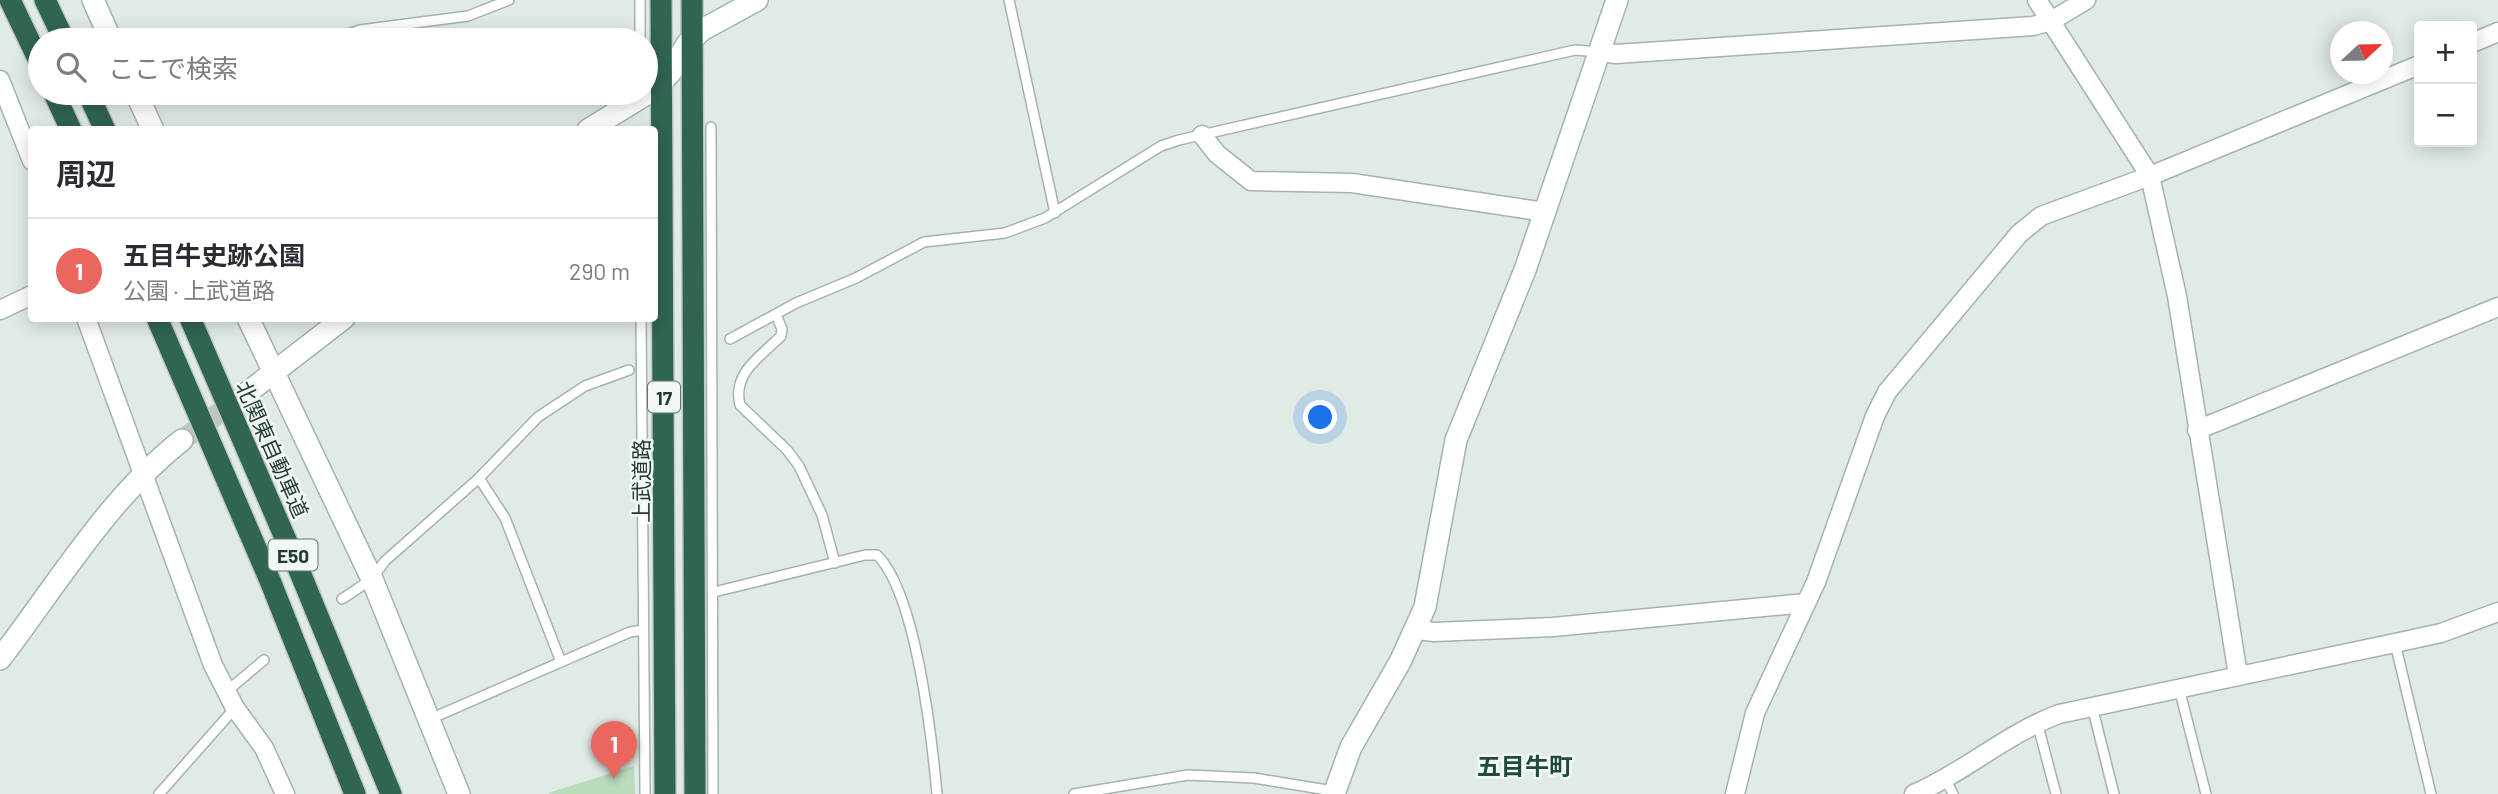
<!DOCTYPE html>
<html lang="ja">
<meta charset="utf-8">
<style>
:root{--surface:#fff;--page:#f2f2f3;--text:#2b2b33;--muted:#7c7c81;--line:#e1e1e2;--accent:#ea6760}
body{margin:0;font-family:Barlow,"Noto Sans JP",sans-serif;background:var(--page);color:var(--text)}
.controls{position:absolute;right:21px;top:21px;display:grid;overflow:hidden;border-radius:7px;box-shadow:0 4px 18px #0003}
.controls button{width:63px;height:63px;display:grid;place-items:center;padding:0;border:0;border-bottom:2px solid var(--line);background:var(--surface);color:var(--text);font:35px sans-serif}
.compass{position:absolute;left:2330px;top:21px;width:63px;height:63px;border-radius:50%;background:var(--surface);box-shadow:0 4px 18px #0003;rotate:68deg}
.you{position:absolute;left:1321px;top:418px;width:24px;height:24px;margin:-18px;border:5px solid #fff;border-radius:50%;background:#1a73e8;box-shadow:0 0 0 10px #1a73e833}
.badge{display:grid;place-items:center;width:46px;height:46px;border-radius:50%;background:var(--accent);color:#fff;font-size:23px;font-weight:700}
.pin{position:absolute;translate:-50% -58px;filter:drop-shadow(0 2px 4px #0008)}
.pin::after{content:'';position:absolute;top:37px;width:24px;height:21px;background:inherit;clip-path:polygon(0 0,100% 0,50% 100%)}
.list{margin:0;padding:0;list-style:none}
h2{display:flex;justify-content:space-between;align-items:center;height:91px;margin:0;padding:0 28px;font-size:30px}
h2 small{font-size:23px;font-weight:400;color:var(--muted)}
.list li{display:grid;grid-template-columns:46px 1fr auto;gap:21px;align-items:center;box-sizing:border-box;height:105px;padding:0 28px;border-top:2px solid var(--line)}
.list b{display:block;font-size:26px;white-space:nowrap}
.list p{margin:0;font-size:23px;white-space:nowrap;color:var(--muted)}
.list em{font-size:23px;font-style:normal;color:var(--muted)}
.icon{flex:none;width:38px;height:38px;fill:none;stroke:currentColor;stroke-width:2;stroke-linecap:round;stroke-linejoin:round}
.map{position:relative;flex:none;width:2498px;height:794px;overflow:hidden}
.search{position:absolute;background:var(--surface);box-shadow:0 4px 18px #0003;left:28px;top:28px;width:630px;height:77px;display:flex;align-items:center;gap:18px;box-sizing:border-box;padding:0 24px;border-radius:38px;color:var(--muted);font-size:26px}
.panel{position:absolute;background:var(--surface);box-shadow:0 4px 18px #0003;left:28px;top:126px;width:630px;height:196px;border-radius:7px}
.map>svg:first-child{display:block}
.green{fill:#bbdbbd}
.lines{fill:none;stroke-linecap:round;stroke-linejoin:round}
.secondary-tunnel{stroke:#bbc8c1;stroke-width:21;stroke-dasharray:21 10;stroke-linecap:butt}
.lane-casing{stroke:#a4b3ab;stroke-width:12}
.street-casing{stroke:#a4b3ab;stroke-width:21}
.secondary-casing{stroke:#a0b6aa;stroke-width:24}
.highway-casing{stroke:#c1c8c5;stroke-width:24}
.lane{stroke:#fff;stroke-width:9}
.street{stroke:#fff;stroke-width:18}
.secondary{stroke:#fff;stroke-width:21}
.highway{stroke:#306550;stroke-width:21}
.labels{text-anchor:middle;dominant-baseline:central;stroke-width:5;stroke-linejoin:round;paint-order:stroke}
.shield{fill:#f1f8f3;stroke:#60746a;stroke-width:2}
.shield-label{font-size:19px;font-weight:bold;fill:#223b2f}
.street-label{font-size:21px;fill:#223b2f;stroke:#f1f8f3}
.quarter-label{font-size:24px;font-weight:bold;fill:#1f4b38;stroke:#f1f8f3}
</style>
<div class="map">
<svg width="2498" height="794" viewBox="0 0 2498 794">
<rect width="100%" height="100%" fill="#e1ebe5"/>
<path class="green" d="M634 766 635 794H548L551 792Z"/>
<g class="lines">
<path class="secondary-tunnel" d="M182 440 243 396"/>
<g class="lane-casing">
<g id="lane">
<path d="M640 0V40"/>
<path d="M1009 0 1055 213"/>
<path d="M330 40 360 30 468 16 509 0"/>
<path d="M711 127 713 794"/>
<path d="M776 315 782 329 781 336C760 357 732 373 740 405L787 450 799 466 822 515 835 563"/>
<path d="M641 318 645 794"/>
<path d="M730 339 796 303 856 278 924 242 1005 233 1045 218 1161 146 1179 140 1575 50 1599 52"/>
<path d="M479 478 505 518 561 662"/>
<path d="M714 592 865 555H877C916 593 932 739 937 794"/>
<path d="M342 599 372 579 385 561 479 478 538 417 585 386 629 370"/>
<path d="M2395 643 2431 794"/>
<path d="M2179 688 2206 794"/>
<path d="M226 692 264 660"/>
<path d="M2092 706 2114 794"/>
<path d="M430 719 630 632 643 630"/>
<path d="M2037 722 2056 794"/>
<path d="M1945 778 1953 794"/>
<path d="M159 794 235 708"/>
<path d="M1074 794 1188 775 1254 778 1333 791"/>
</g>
</g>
<g class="street-casing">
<g id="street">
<path d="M2037 0 2150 176 2177 296 2238 675"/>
<path d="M2472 43 2498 32"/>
<path d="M1600 52 1616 54 2033 26 2051 21 2086 0"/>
<path d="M0 80 32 161"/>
<path d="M1202 135 1217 154 1251 181 1352 183 1545 212"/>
<path d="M0 310 32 295"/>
<path d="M86 318 213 665 235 708 264 748 285 794"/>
<path d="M2197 430 2498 307"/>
<path d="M1417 630 1434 632 1553 627 1806 603"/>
<path d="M1735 794 1755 713 1816 582 1875 416 1887 392 2019 234 2041 216 2150 176 2419 65"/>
<path d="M1914 794C1965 772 2006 734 2059 714L2395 643 2441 633 2498 612"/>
</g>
</g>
<g class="secondary-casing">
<g id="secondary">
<path d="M93 0 111 40"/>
<path d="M136 93 153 130"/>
<path d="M588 130 656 88 671 72 687 44 702 30 757 0"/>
<path d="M248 318 372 579 459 794"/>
<path d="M247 393 344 318"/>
<path d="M0 659C56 586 109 497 182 440"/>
<path d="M1334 794 1351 747 1400 662 1425 607 1456 440 1525 270 1617 0"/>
</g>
</g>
<g class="highway-casing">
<g id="highway">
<path d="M10 0 40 63"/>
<path d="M45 0 64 40"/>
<path d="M661 0 665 794"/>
<path d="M692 0 695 794"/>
<path d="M54 93 71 130"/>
<path d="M88 93 105 130"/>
<path d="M157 318 271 583 355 794"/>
<path d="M190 318 299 570 391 794"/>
</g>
</g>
<use href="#lane" class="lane"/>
<use href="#street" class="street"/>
<use href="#secondary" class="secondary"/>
<use href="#highway" class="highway"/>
</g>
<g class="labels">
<g class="shield">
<rect x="648" y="381.5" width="32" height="31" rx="5"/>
<rect x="268.5" y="539.5" width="49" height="31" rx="5"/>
</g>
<g class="shield-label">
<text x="664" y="397">17</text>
<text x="293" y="555">E50</text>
</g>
<g class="street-label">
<text transform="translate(273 449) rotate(66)">北関東自動車道</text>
<text transform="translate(640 481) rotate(-90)">上武道路</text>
</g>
<g class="quarter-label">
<text x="1525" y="765">五目牛町</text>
</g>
</g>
</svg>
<div class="controls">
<button>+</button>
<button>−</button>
</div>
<svg class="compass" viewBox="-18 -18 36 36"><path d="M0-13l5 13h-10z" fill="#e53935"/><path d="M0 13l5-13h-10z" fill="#7c7c81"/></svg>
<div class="you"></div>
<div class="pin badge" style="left:614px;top:779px">1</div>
<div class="search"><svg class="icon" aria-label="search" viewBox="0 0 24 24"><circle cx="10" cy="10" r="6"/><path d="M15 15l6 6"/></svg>ここで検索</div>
<section class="panel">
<h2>周辺<small></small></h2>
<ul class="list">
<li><span class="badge">1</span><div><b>五目牛史跡公園</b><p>公園 · 上武道路</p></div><em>290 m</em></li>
</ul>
</section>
</div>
